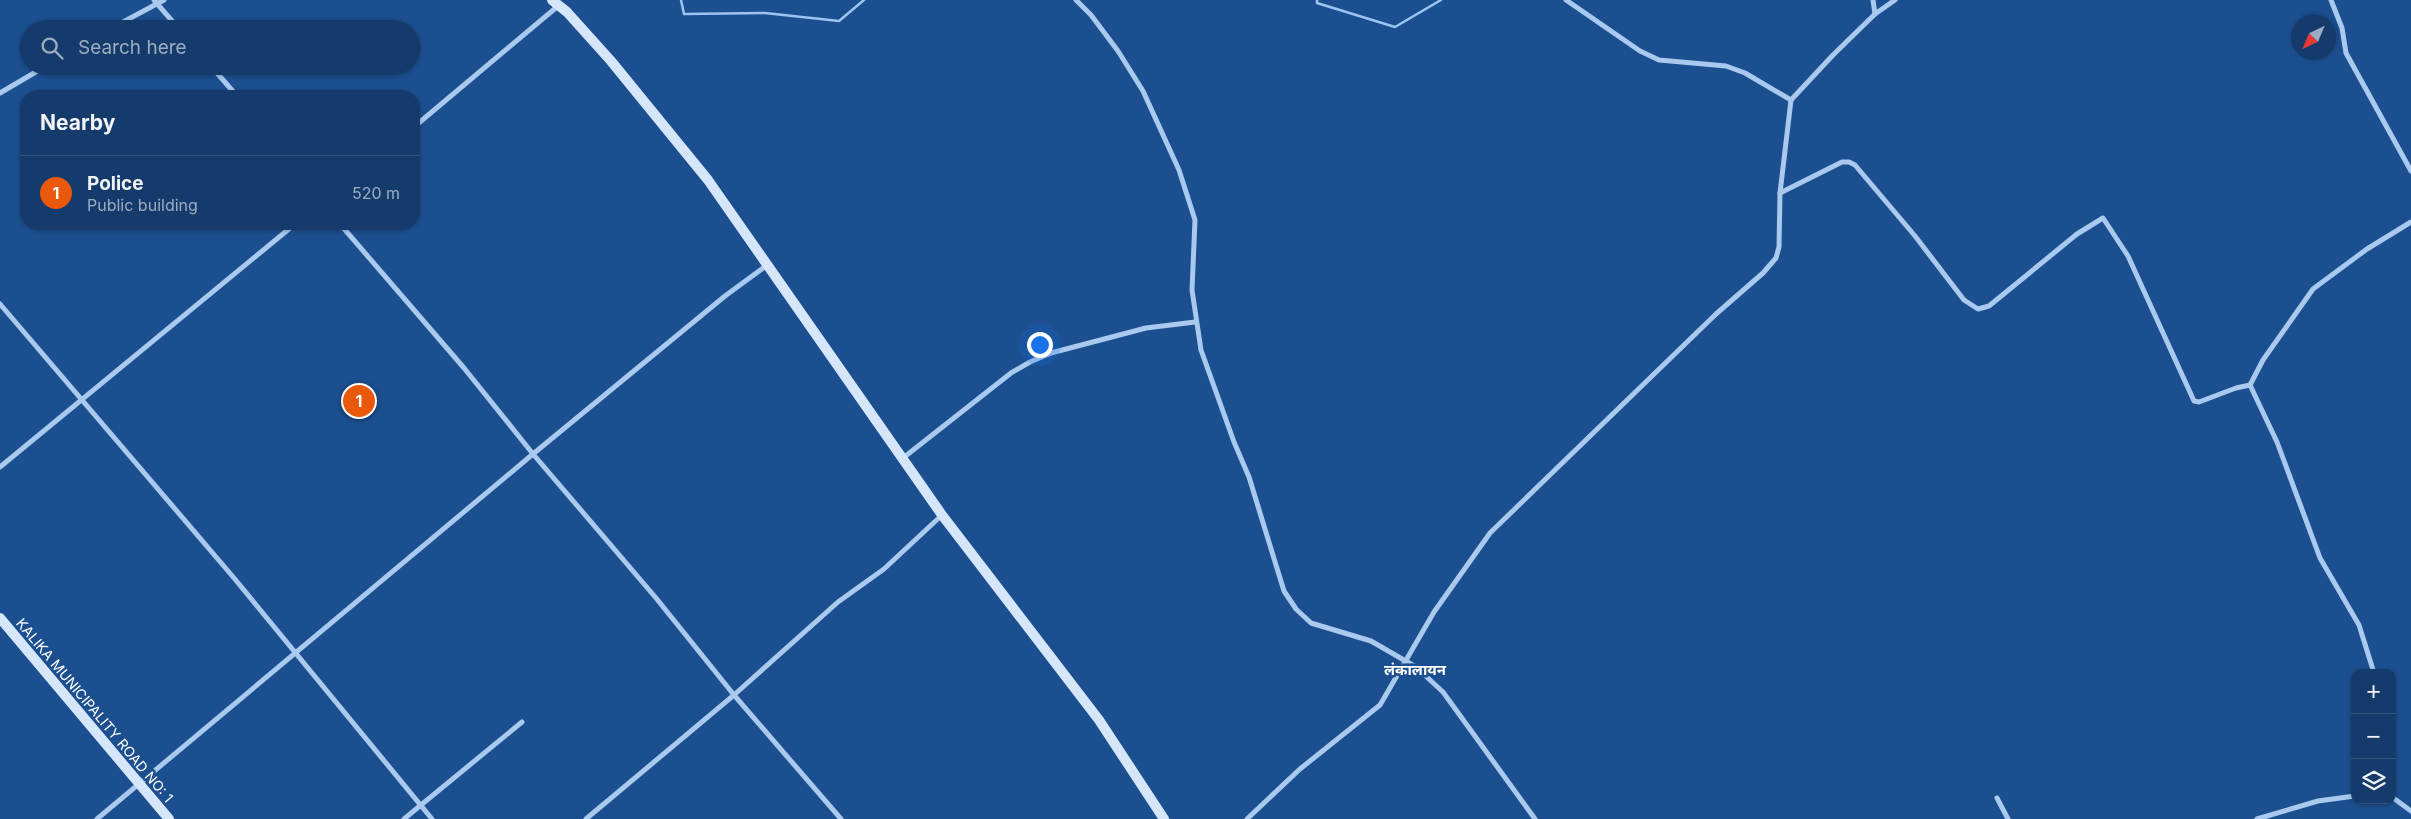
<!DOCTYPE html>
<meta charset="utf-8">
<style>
:root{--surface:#143b6b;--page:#214673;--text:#f1f3f6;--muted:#9dadc1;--line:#33557e;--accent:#ea580c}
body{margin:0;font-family:Inter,"Noto Sans Devanagari",sans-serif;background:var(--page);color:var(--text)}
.controls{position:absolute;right:15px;bottom:15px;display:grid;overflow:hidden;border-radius:10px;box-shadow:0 1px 4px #0004}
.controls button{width:45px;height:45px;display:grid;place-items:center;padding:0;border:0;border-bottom:1px solid var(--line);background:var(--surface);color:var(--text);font:25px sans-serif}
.compass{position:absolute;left:2291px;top:15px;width:45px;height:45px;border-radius:50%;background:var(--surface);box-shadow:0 1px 4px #0004;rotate:224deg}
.you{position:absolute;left:1039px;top:344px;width:18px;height:18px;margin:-12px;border:4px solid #fff;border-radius:50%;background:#1a73e8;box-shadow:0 0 0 8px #1a73e833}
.badge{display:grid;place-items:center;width:32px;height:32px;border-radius:50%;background:var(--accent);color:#fff;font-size:16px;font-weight:700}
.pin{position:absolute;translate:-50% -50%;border:2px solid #fff;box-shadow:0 1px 5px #0006}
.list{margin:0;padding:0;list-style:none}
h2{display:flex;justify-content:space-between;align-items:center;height:65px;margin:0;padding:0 20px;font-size:21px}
h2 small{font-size:16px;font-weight:400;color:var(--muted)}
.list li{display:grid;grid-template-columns:32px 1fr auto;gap:15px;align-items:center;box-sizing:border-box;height:75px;padding:0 20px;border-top:1px solid var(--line)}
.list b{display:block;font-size:19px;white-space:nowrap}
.list p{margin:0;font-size:16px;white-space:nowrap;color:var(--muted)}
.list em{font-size:16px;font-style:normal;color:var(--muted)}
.icon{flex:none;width:28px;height:28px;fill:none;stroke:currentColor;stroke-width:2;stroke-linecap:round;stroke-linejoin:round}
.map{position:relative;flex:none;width:2411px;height:819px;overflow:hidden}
.search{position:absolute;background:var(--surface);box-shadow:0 1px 4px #0004;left:20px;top:20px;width:400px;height:55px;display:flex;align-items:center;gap:12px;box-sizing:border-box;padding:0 18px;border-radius:28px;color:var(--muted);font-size:19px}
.panel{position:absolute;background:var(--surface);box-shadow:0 1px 4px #0004;left:20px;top:90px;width:400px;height:140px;border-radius:20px}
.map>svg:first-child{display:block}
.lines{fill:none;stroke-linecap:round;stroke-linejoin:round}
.stream{stroke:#9cc4f0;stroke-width:2.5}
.street{stroke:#a9c9ee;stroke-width:5}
.secondary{stroke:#d6e6fa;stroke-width:10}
.labels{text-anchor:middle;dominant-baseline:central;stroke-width:5;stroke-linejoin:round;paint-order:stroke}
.street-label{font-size:14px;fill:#fff;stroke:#1b4f8f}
.neighbourhood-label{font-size:15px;font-weight:bold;fill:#fff;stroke:#1b4f8f}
</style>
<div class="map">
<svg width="2411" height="819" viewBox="0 0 2411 819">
<rect width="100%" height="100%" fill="#1b4f8f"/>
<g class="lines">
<g class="stream">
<path d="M681 0 684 14 765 13 839 21 864 0"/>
<path d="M1317 0V3L1395 27 1441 0"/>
</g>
<g class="street">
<path d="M154 0 179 29"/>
<path d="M1076 0 1091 15 1118 51 1143 91 1179 170 1195 220 1192 290 1201 350 1234 442 1249 477 1284 591 1296 609 1311 623 1371 641 1416 667 1443 692 1535 819"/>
<path d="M1566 0 1640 51 1659 60 1726 66 1745 73 1791 100"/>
<path d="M1873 0 1875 14"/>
<path d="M2331 0 2342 28 2346 53 2411 171"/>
<path d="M110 29 164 0"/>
<path d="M211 66 237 96"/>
<path d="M0 93 46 66"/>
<path d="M414 127 558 6"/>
<path d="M1780 193 1842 162H1849L1855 165 1915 236 1964 300 1978 309 1989 306 2077 234 2103 218 2128 256 2194 401 2199 402 2236 388 2250 385"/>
<path d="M340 224 464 368 533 454 656 598 734 695 841 819"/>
<path d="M0 304 234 578 432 819"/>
<path d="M903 458 1011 373 1030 362 1051 353 1146 328 1195 322"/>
<path d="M0 467 295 224"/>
<path d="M2374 673 2359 625 2320 558 2277 442 2250 385 2263 360 2313 289 2367 249 2411 222"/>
<path d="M2392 797 2411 811"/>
<path d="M1997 798 2008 819"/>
<path d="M97 819 533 454 725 296 766 266"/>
<path d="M404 819 522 722"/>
<path d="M586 819 734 695 838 602 884 569 942 515"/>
<path d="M1247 819 1300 769 1380 705 1434 612 1490 533 1716 314 1763 273 1776 258 1779 247 1780 193 1791 100 1833 55 1875 14 1895 0"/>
<path d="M2257 819 2318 801 2355 796"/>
</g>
<g class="secondary">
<path d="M552 0 567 12 611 61 708 180 942 515 1099 720 1164 819"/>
<path d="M0 618 169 819"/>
</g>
</g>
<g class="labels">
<g class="street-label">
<text transform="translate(95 710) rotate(50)">KALIKA MUNICIPALITY ROAD NO: 1</text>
</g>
<g class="neighbourhood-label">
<text x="1415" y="669">लंकालायन</text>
</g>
</g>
</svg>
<div class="controls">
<button>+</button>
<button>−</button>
<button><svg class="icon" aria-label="layers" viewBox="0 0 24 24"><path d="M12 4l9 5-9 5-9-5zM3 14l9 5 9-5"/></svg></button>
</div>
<svg class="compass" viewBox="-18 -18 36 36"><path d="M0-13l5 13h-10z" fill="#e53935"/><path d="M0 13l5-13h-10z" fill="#9dadc1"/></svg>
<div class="you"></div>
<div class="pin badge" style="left:359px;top:401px">1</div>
<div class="search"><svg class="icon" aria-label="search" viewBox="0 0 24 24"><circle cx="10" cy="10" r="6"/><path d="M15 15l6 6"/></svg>Search here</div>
<section class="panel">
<h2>Nearby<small></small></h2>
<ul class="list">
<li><span class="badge">1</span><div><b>Police</b><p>Public building</p></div><em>520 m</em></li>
</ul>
</section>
</div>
